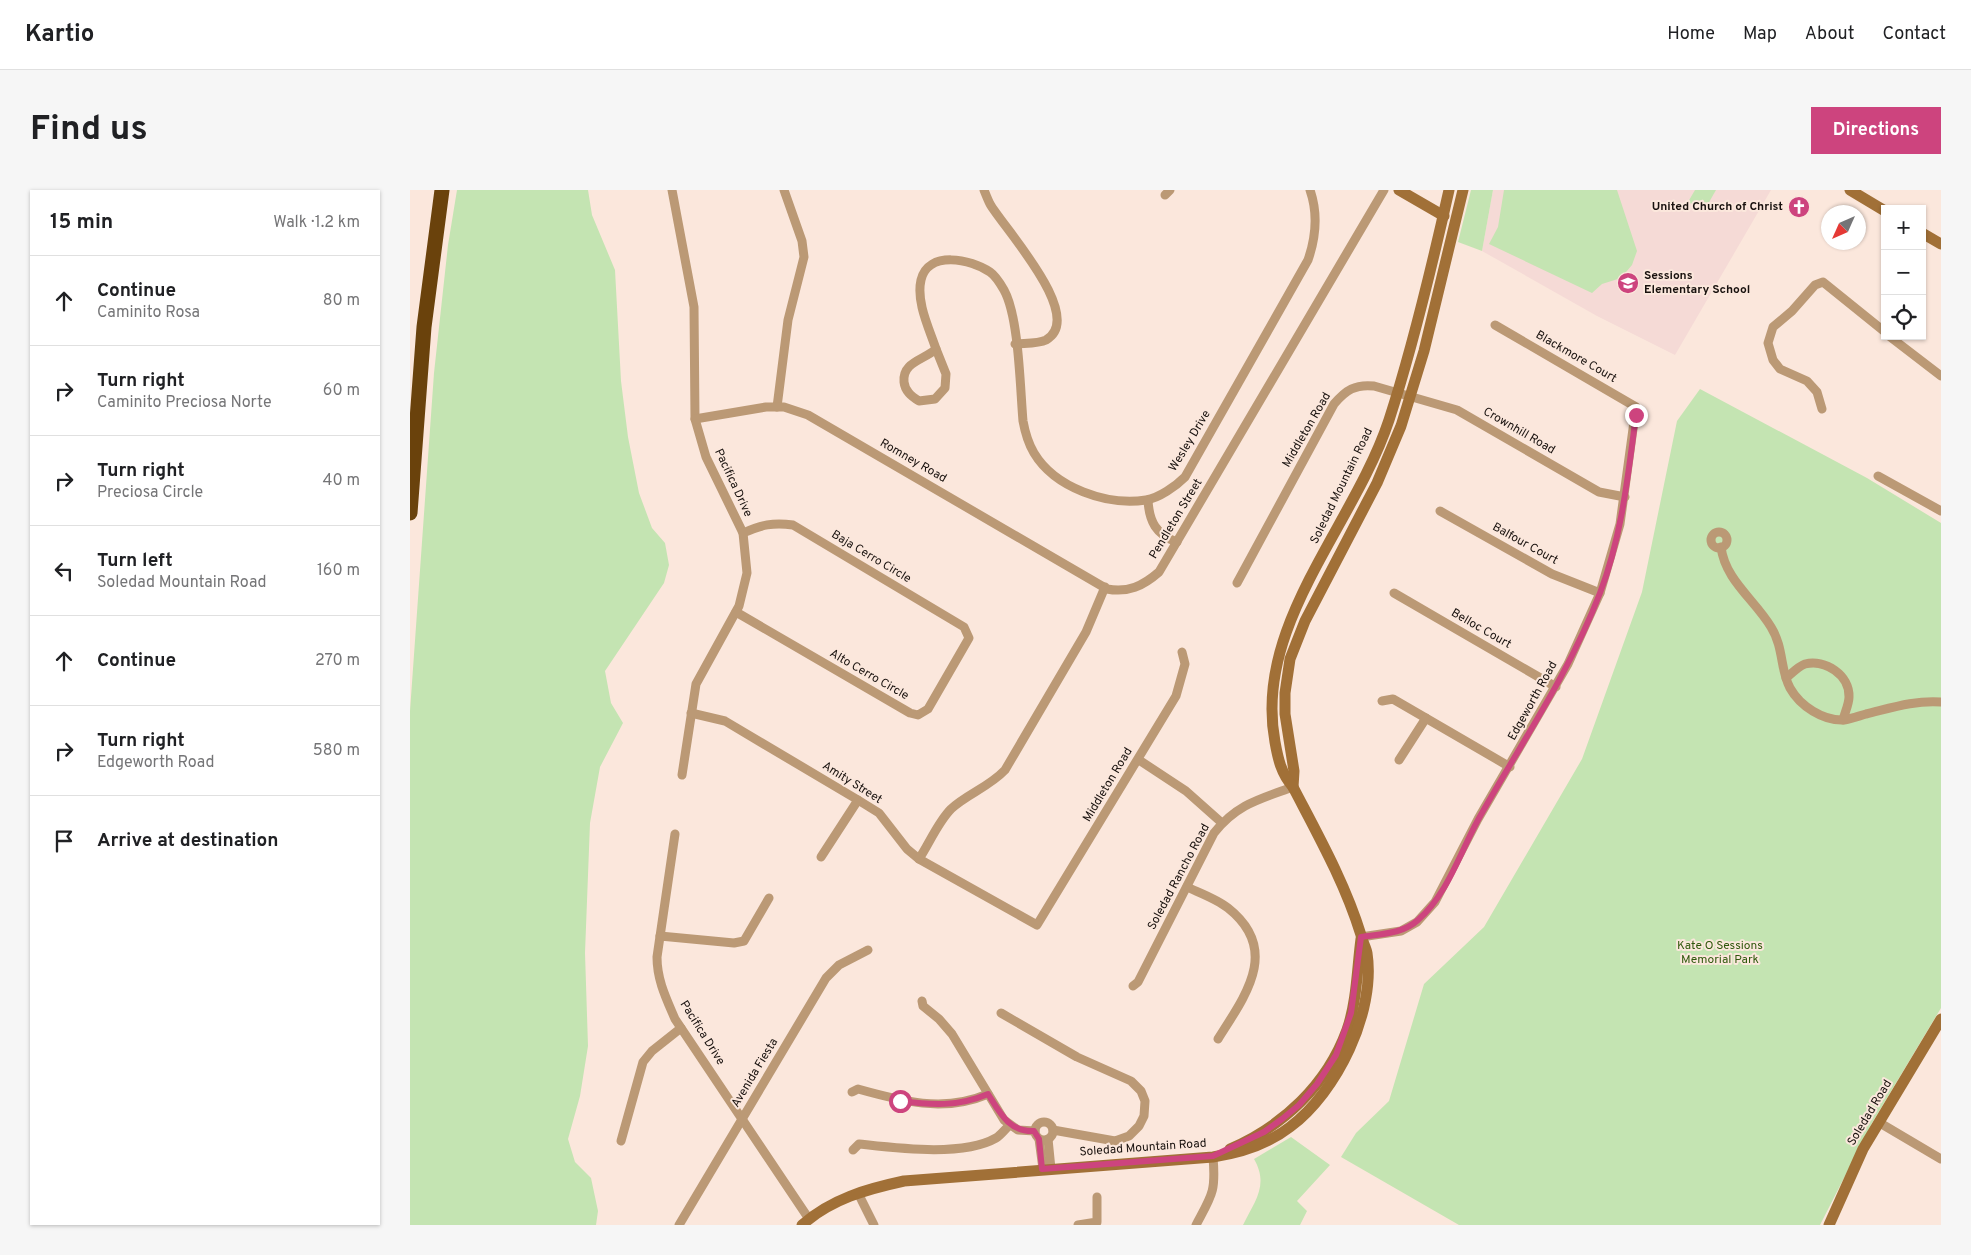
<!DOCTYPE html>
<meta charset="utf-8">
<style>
:root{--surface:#fff;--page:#f6f6f6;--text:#202124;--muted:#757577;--line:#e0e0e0;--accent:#cd447e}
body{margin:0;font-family:Overpass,sans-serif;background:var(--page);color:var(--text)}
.controls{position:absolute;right:15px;top:15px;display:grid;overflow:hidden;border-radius:0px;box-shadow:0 1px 4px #0004}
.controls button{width:45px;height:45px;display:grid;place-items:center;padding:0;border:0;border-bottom:1px solid var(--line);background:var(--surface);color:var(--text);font:25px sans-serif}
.compass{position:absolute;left:1411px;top:15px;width:45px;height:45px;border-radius:50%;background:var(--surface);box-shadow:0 1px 4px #0004;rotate:225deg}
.stop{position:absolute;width:15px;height:15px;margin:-11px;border:4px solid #cd447e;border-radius:50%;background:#fff}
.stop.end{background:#cd447e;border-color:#fff;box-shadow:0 1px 5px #0008}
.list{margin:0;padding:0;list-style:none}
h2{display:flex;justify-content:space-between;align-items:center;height:65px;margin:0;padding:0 20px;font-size:21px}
h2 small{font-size:16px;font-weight:400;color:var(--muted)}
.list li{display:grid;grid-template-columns:32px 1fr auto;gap:15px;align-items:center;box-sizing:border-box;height:90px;padding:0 20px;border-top:1px solid var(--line)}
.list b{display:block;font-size:19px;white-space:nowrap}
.list p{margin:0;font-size:16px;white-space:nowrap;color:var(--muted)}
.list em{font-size:16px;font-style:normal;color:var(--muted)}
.icon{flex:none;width:28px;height:28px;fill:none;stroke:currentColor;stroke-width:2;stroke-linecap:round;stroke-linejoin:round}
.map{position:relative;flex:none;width:1531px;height:1035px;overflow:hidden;border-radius:0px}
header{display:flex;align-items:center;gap:30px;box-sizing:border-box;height:70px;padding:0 25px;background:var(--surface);border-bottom:1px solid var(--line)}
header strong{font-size:24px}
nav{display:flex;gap:28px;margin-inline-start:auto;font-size:18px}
.intro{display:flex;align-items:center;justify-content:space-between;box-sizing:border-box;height:120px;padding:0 30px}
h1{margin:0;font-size:35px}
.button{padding:12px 22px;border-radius:0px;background:var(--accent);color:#fff;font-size:18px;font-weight:700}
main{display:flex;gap:30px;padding:0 30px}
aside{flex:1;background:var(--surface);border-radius:0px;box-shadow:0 1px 4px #0004}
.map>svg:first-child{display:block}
.education{fill:#f5dad6}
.green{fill:#c4e4b2}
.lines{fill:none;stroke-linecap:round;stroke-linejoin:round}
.street{stroke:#bb9975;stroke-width:9}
.secondary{stroke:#a17037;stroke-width:11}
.highway{stroke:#6a420c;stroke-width:15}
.route{stroke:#cd447e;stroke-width:6}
.labels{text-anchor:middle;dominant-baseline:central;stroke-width:4;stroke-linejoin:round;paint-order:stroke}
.poi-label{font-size:12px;font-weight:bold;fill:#18110e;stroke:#fbe7dc;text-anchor:end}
.street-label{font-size:12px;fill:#18110e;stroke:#fbe7dc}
.park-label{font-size:12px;fill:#2f580c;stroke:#fbe7dc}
</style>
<header>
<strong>Kartio</strong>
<nav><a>Home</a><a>Map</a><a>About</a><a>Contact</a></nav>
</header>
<div class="intro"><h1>Find us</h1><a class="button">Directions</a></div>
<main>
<aside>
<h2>15 min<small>Walk · 1.2 km</small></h2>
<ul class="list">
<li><svg class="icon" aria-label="ahead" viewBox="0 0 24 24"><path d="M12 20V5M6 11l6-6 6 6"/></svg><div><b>Continue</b><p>Caminito Rosa</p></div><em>80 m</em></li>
<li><svg class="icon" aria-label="right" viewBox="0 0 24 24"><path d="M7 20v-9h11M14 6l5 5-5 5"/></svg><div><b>Turn right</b><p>Caminito Preciosa Norte</p></div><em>60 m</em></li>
<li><svg class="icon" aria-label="right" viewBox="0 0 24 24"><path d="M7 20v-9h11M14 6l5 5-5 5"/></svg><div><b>Turn right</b><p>Preciosa Circle</p></div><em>40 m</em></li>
<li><svg class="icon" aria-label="left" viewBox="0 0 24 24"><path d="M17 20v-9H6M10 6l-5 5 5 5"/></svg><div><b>Turn left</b><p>Soledad Mountain Road</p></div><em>160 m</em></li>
<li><svg class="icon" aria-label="ahead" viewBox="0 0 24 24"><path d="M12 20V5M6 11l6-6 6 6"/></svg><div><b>Continue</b></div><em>270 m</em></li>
<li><svg class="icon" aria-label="right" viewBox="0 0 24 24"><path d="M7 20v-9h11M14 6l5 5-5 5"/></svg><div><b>Turn right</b><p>Edgeworth Road</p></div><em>580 m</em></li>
<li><svg class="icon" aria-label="arrive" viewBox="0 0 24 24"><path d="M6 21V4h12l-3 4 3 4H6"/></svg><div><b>Arrive at destination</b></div></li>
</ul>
</aside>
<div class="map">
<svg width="1531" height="1035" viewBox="0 0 1531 1035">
<rect width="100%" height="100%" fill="#fbe7dc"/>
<path class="education" d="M1083 0H1361L1265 165 1187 126 1072 61Z"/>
<g class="green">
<path d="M47 0H178L182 25 205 80 211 191 218 247 229 303 242 338 255 353 259 375 254 393 195 481 201 513 213 533 190 577 180 633 175 763 178 856 170 906 158 949 165 972 181 988 188 1021 186 1035H0V521L24 183 38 55Z"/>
<path d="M1061 0H1083L1072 61 1048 52Z"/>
<path d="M1094 0H1207L1227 61 1222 75 1211 88 1192 94 1182 103 1079 54 1088 37Z"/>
<path d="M1285 0H1306L1294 21 1278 12Z"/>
<path d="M1290 199 1457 288 1531 333V818L1462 933 1410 1035H1049L931 967 946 943 979 911 1014 794 1074 737 1172 569 1232 402 1267 231Z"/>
<path d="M881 947 920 975 887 1011 897 1021 890 1035H833C845 1011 859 995 844 969Z"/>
</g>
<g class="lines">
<g class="street">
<path d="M262 0 284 117 285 229 296 267 333 343 337 383 329 416 286 494 272 585"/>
<path d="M574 0C576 5 578 10 580 14 593 37 677 127 636 150 628 154 614 153 605 154"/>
<path d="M755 5 760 0"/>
<path d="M1479 146 1531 186"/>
<path d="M526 159C519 138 506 112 511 90 518 60 561 69 580 82 586 86 590 93 594 100 609 127 610 197 613 231 615 242 618 253 624 263 645 298 697 316 736 310 749 308 766 296 775 287L898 70C906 47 908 23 900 0"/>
<path d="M526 159 536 184 535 198 525 209 509 211C501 206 495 201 494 192 492 172 514 170 526 159Z"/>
<path d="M367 217 378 130 394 67 392 51 374 0"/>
<path d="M1412 219 1407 202 1397 191 1370 179 1363 170 1358 153 1363 137 1382 121 1405 95 1413 92 1475 142"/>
<path d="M285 229 356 217H374L398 225 697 399C718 403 733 396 749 382L974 0"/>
<path d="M1468 286 1531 321"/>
<path d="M738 310C739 331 746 345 767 352"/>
<path d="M1030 321 1142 384 1190 403"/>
<circle cx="1309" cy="350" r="8"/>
<path d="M1311 357C1315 390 1345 410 1361 437 1374 458 1370 480 1380 498 1390 516 1413 531 1434 530 1441 529 1449 526 1456 524 1481 518 1505 510 1531 512"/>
<path d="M827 393 924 214C936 200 945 194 964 196L1047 220 1189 302 1215 307"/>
<path d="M984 403 1146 497"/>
<path d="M326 422 500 523 508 525 518 519 559 448 554 437 383 335C363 332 351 335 333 343"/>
<path d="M1376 488C1382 483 1389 476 1395 474 1415 469 1440 485 1439 507 1439 514 1435 522 1433 530"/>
<path d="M972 511 983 509 1100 577"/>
<path d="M281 523 315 531 448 610 469 623 497 659 509 669 627 735 766 506 775 474 772 462"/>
<path d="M729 570 776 601 812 633"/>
<path d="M989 570 1016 528"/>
<path d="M265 644 247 767C247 790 256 808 265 829L399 1029"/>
<path d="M411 667 448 610"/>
<path d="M509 669C519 654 528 632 541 619 557 604 579 597 595 580L676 442 695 397"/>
<path d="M777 697C790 703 807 709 818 718 871 760 835 806 808 849"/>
<path d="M250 746 324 753 334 751 359 708"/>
<path d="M951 747 991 741 1007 732 1025 712 1068 629 1158 474 1190 403 1210 334 1226 217 1085 135"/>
<path d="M723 796 728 792 804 643C827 614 850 609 883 597"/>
<path d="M512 811 513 816 529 829 542 844 594 930 608 940 625 941"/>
<path d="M591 823 667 867 721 891 731 901 735 911 734 926 729 936 719 946 705 951 643 940"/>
<path d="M442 902 448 899C491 911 534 923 578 904"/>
<circle cx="634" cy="941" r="9"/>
<path d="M1470 933 1531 969"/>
<path d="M629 949 633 979"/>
<path d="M638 949 641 979"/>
<path d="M211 951 233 872 242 861 271 838"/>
<path d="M443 960 449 954C486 958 553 967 586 948 591 945 595 939 600 935"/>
<path d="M448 1003 464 1035"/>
<path d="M269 1035 416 788 429 775 458 760"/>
<path d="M668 1035 687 1032V1007"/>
<path d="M786 1035C802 1005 806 1002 803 967"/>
</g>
<g class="secondary">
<path d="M989 0 1034 26"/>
<path d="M1440 0 1475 21"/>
<path d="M1512 43 1531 54"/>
<path d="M883 597 884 581 875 524V503L880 469 895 431 967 293 991 236 1014 161 1053 0"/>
<path d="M820 959C873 936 917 895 937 840 947 811 947 779 951 749"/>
<path d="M392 1035C421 1009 457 999 494 991L803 967C830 963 858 954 880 937 927 902 966 822 957 763 956 757 952 751 951 745 935 693 908 645 883 597 871 583 868 569 865 552 843 435 944 336 979 230 1003 156 1022 76 1039 0"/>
<path d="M1419 1035 1453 959 1531 829"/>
</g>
<path class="highway" d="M0 323 14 137 32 0"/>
</g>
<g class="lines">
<path class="route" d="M490 911C521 915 548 917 578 904 590 923 599 942 624 941L629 949 632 979 803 966 854 942 872 929 889 915 907 894 926 865 941 823 951 747C970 744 993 744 1008 730 1037 705 1050 663 1068 630 1110 555 1159 484 1190 403 1212 346 1218 285 1226 225"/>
</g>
<defs>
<g id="church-disc" transform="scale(1.125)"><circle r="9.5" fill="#cd447e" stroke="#fbe7dc"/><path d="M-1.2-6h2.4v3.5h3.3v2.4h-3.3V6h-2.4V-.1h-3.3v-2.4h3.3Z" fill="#fff"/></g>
<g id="school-disc" transform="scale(1.125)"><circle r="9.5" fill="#cd447e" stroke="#fbe7dc"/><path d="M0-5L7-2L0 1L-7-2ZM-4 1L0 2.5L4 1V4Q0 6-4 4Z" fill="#fff"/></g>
</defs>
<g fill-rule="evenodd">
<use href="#church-disc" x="1389" y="17"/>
<use href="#school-disc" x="1218" y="93"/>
</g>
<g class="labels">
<g class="poi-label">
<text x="1373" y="17">United Church of Christ</text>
<text x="1234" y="86" text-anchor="start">Sessions<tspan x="1234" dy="14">Elementary School</tspan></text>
</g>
<g class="street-label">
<text transform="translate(1166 167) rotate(30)">Blackmore Court</text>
<text transform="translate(897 240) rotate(-60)">Middleton Road</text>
<text transform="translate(1109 241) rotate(30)">Crownhill Road</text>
<text transform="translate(780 251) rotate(-59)">Wesley Drive</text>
<text transform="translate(503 271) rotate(30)">Romney Road</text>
<text transform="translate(323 293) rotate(65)">Pacifica Drive</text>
<text transform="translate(932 296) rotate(-64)">Soledad Mountain Road</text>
<text transform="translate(766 329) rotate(-59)">Pendleton Street</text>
<text transform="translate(1115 354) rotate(29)">Balfour Court</text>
<text transform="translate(461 367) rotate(31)">Baja Cerro Circle</text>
<text transform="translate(1071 439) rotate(30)">Belloc Court</text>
<text transform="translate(459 485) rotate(30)">Alto Cerro Circle</text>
<text transform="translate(1123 511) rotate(-61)">Edgeworth Road</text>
<text transform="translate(442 593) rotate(32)">Amity Street</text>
<text transform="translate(698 595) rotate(-59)">Middleton Road</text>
<text transform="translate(769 687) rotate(-62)">Soledad Rancho Road</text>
<text transform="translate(292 843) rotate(58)">Pacifica Drive</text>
<text transform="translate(345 883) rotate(-59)">Avenida Fiesta</text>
<text transform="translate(1460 923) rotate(-59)">Soledad Road</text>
<text transform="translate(733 958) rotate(-4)">Soledad Mountain Road</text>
</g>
<g class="park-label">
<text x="1310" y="756">Kate O Sessions<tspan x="1310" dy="14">Memorial Park</tspan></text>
</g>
</g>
</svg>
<div class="controls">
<button>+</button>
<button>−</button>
<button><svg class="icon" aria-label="locate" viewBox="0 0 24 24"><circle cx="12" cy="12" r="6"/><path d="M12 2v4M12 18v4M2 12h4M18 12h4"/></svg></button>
</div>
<svg class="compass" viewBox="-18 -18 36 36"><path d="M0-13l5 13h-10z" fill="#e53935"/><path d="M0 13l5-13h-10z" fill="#757577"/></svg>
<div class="stop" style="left:490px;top:911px"></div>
<div class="stop end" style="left:1226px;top:225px"></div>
</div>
</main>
